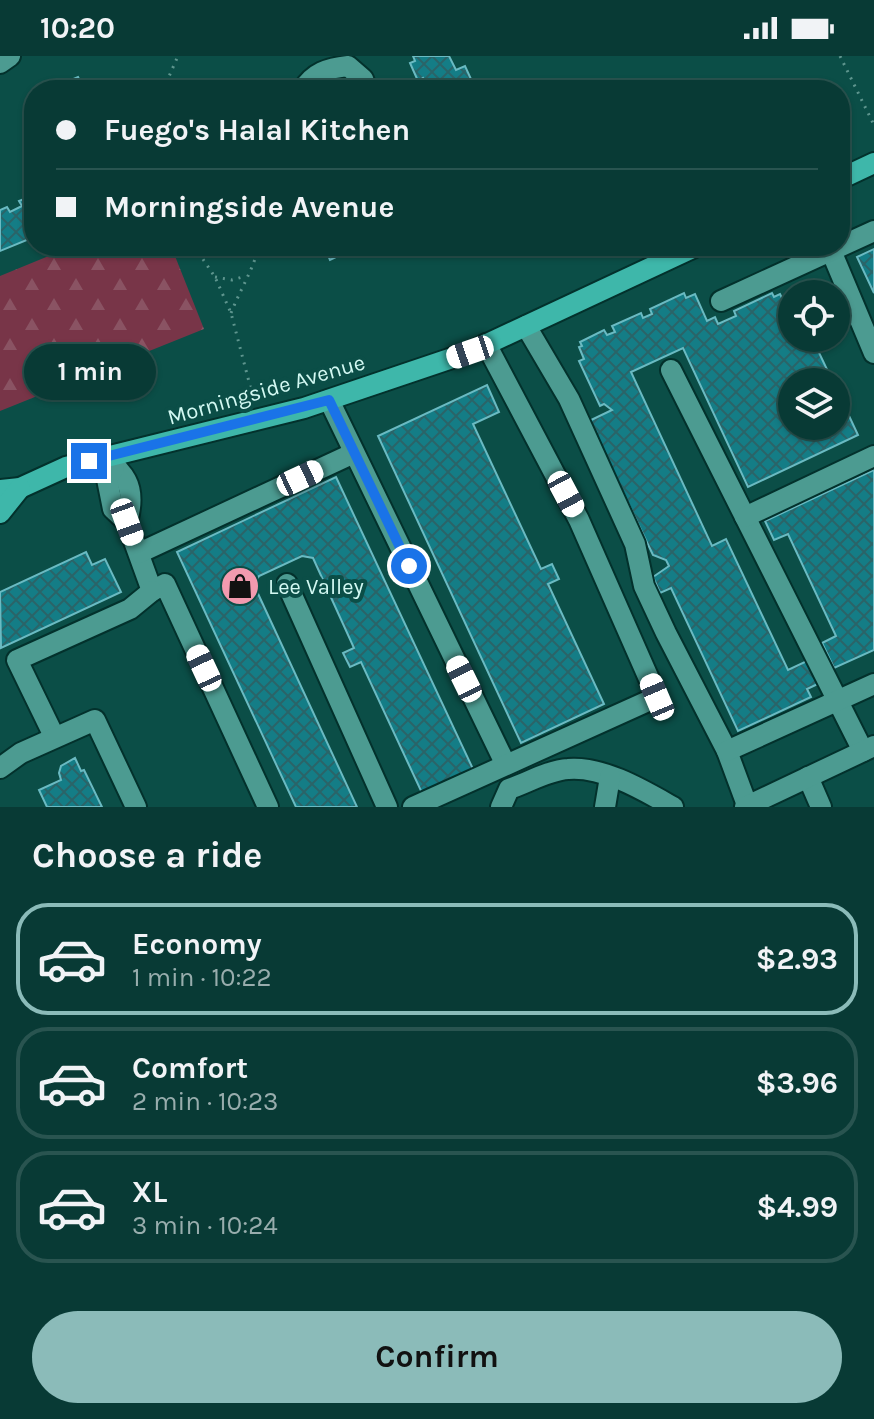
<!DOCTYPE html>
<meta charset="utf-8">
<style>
:root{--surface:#083a35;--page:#11413d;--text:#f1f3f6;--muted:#98adad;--line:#295450;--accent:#8bbbb9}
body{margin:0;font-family:Karla,sans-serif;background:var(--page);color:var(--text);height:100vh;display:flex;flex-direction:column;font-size:30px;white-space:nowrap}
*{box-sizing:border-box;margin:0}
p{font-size:26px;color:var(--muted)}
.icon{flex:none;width:44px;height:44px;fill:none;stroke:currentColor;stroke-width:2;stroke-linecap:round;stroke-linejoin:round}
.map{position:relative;height:751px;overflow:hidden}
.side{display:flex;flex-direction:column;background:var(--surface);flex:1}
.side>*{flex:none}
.banner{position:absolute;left:24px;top:24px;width:826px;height:176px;border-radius:32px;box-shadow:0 2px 6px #0004,0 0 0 2px var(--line);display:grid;align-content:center;height:176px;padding:0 32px;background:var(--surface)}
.controls{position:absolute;left:778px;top:224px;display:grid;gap:16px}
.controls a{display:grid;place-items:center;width:72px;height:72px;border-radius:50%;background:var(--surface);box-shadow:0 2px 6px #0004,0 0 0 2px var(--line);font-size:40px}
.end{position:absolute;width:36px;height:36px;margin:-18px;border:10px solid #1a73e8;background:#fff;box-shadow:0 0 0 4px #fff}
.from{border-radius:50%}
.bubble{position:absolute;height:56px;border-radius:28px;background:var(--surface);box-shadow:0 2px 6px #0004,0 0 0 2px var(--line);font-size:26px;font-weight:700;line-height:56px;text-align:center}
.car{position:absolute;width:24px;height:48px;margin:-24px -12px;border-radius:10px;box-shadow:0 0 6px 2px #0007;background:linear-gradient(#fff 24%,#345 0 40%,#fff 0 76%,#345 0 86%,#fff 0)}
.banner b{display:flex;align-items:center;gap:28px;height:76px;font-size:30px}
.banner b+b{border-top:2px solid var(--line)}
.banner i{width:20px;height:20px;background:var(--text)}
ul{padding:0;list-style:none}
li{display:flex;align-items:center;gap:24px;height:112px;margin:0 16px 12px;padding:0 16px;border:4px solid var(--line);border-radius:32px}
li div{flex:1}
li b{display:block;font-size:30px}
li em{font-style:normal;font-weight:700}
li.active{border-color:var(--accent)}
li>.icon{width:72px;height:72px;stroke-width:1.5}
h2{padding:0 32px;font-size:36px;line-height:96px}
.action{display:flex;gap:16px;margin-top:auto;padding:16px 32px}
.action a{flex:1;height:92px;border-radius:48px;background:var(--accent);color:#111;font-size:32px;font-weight:700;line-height:92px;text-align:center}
.status{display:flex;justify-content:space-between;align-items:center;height:56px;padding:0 40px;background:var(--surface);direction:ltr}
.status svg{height:22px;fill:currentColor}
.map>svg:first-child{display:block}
.forest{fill:url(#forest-firs)}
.building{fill:url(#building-cross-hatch);stroke:#6abac2;stroke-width:2}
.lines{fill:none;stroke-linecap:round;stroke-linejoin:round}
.minor-casing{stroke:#03312c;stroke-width:24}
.major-casing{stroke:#03312c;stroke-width:24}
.path{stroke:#5e958e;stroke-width:3;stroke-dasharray:2 6;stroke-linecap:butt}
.minor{stroke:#4c9b91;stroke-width:20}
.major{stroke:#3eb7aa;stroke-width:20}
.route{stroke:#1a73e8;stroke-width:10}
.labels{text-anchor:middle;stroke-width:8;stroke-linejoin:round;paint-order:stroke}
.street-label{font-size:22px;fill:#d3f9f3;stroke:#0b4e47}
.poi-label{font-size:22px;fill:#d3f9f3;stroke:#0b4e47;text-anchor:start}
</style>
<div class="status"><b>10:20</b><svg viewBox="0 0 49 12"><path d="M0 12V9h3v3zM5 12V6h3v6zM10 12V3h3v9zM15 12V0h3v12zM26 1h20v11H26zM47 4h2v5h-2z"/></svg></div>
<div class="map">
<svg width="874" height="751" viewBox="0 0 874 751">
<defs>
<pattern id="forest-firs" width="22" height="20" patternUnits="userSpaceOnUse" patternTransform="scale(2)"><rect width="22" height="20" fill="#783548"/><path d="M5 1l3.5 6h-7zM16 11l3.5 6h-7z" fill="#8a5363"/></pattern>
<pattern id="building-cross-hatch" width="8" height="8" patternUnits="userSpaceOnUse" patternTransform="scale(2)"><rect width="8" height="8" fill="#147d86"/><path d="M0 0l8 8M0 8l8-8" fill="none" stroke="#2a6468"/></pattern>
</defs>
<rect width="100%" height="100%" fill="#0b4e47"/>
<polygon class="forest" points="73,190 171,190 204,273 0,355 0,220"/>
<g class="building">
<polygon points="413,0 449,0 456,14 465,10 476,34 432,34 438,30 436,25 427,29 423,22 418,25 410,7 415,5"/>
<polygon points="78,21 84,34 47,34"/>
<polygon points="34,139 34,181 0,195 0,154 7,151 10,156 22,150 19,145"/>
<polygon points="324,190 359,190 330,204"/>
<polygon points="874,193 874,237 857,201"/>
<polygon points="684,237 686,242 695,238 707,265 715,261 718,268 736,260 734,255 772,237 774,241 780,238 786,250 792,247 792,282 812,282 833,326 792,326 792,370 836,370 836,332 858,379 748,431 683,292 631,316 712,490 726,483 788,614 809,604 820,627 807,633 811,641 738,675 671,532 660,537 653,521 669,510 666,504 653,499 589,365 612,354 604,348 600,350 579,305 584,303 579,291 582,290 580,286 604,274 607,279 615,276 612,270 641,257 643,262 652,258 650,253"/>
<polygon points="487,329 499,356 473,368 541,513 552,508 559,523 548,528 604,648 521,687 378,380"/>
<polygon points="874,414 874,594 834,612 822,587 836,580 788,478 774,484 765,465"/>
<polygon points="336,421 473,713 422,737 361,606 350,611 343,597 354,592 313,502 302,500 259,520 254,529 357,751 296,751 177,496"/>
<polygon points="86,496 92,509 105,503 121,536 1,592 0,536"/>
<polygon points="75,702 81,715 84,714 102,751 47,751 39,734 61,724 59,717 61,710"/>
</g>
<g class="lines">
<g class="minor-casing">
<g id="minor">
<polyline points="0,7 10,0"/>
<path d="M 303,34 C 313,17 328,12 348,10 L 363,23 L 367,34"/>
<polyline points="829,190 874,297"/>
<polyline points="721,245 874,175"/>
<polyline points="526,270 569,343 635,488 644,530 666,577 727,695 747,749"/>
<polyline points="671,314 863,695"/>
<polyline points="329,344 505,707"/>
<path d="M 112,401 C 115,414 121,414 126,424 C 133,437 131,452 127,466"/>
<polyline points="114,412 107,423 113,453 127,466 152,535 165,528 268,751"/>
<polyline points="745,461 874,400"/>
<polyline points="139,497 354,397"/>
<polyline points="287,528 387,751"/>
<polyline points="54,680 17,604 130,553 152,535"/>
<polyline points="727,695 874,628"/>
<polyline points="0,712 21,697 95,664 136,751"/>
<polyline points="808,721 821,751"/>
<polyline points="413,751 657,641 579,464 486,288"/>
<path d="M 501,751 L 509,733 C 527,727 549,714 568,713 C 603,710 643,734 673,751"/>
<polyline points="605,751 610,721"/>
<polyline points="745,751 874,690"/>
</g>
</g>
<g class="major-casing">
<g id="major">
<polyline points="840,123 874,107"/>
<polyline points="0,434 20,432 66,411 304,352 470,296 697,190"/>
<polyline points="0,457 20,432"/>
</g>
</g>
<g class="path">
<polyline points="840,0 874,69"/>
<polyline points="163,34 178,0"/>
<polyline points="194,190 215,221 231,257 254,345"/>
<polyline points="215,221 232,224 246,220"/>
<path d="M 231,257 C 240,234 253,214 259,190"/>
</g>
<use href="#minor" class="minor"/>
<use href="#major" class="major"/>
</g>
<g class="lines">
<polyline class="route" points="89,405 329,344 409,510"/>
</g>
<defs>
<g id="shop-disc" transform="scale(2)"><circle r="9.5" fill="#f29aaf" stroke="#0b4e47"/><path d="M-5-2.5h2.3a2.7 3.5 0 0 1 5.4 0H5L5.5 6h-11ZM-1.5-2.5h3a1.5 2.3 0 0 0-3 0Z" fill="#111"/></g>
</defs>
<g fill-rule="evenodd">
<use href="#shop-disc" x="240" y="530"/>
</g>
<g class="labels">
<g class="street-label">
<text transform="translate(266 333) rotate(-16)" y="8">Morningside Avenue</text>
</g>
<g class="poi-label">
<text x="268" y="538">Lee Valley</text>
</g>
</g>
</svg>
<div class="controls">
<a><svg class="icon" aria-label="locate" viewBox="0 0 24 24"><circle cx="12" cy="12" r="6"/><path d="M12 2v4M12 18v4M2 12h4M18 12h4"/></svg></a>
<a><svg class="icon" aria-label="layers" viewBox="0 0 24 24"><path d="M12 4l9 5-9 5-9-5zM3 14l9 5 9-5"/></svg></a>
</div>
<i class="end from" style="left:409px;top:510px"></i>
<i class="end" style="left:89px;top:405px"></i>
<div class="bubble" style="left:24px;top:288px;width:132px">1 min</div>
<i class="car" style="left:470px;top:296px;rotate:251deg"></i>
<i class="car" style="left:300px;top:422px;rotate:65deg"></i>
<i class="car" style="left:566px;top:438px;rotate:152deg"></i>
<i class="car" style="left:127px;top:466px;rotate:160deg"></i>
<i class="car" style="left:204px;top:612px;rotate:335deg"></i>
<i class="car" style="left:464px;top:623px;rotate:334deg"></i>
<i class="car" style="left:657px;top:641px;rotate:337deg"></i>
<div class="banner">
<b><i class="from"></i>Fuego's Halal Kitchen</b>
<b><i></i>Morningside Avenue</b>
</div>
</div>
<section class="side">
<h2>Choose a ride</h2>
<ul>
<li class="active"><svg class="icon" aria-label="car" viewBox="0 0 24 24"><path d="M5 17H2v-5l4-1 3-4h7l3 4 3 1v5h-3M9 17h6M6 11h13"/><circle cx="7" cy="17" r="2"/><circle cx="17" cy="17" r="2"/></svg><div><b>Economy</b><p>1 min · 10:22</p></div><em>$2.93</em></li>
<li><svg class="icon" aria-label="car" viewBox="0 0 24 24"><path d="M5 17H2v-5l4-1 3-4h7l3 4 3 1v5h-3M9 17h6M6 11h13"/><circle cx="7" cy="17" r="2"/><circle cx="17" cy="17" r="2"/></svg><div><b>Comfort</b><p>2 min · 10:23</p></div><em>$3.96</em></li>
<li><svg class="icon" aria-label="car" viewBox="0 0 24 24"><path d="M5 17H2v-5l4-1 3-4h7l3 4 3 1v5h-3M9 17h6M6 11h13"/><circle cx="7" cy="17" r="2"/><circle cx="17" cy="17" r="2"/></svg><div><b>XL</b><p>3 min · 10:24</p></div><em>$4.99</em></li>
</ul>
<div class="action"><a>Confirm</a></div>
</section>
